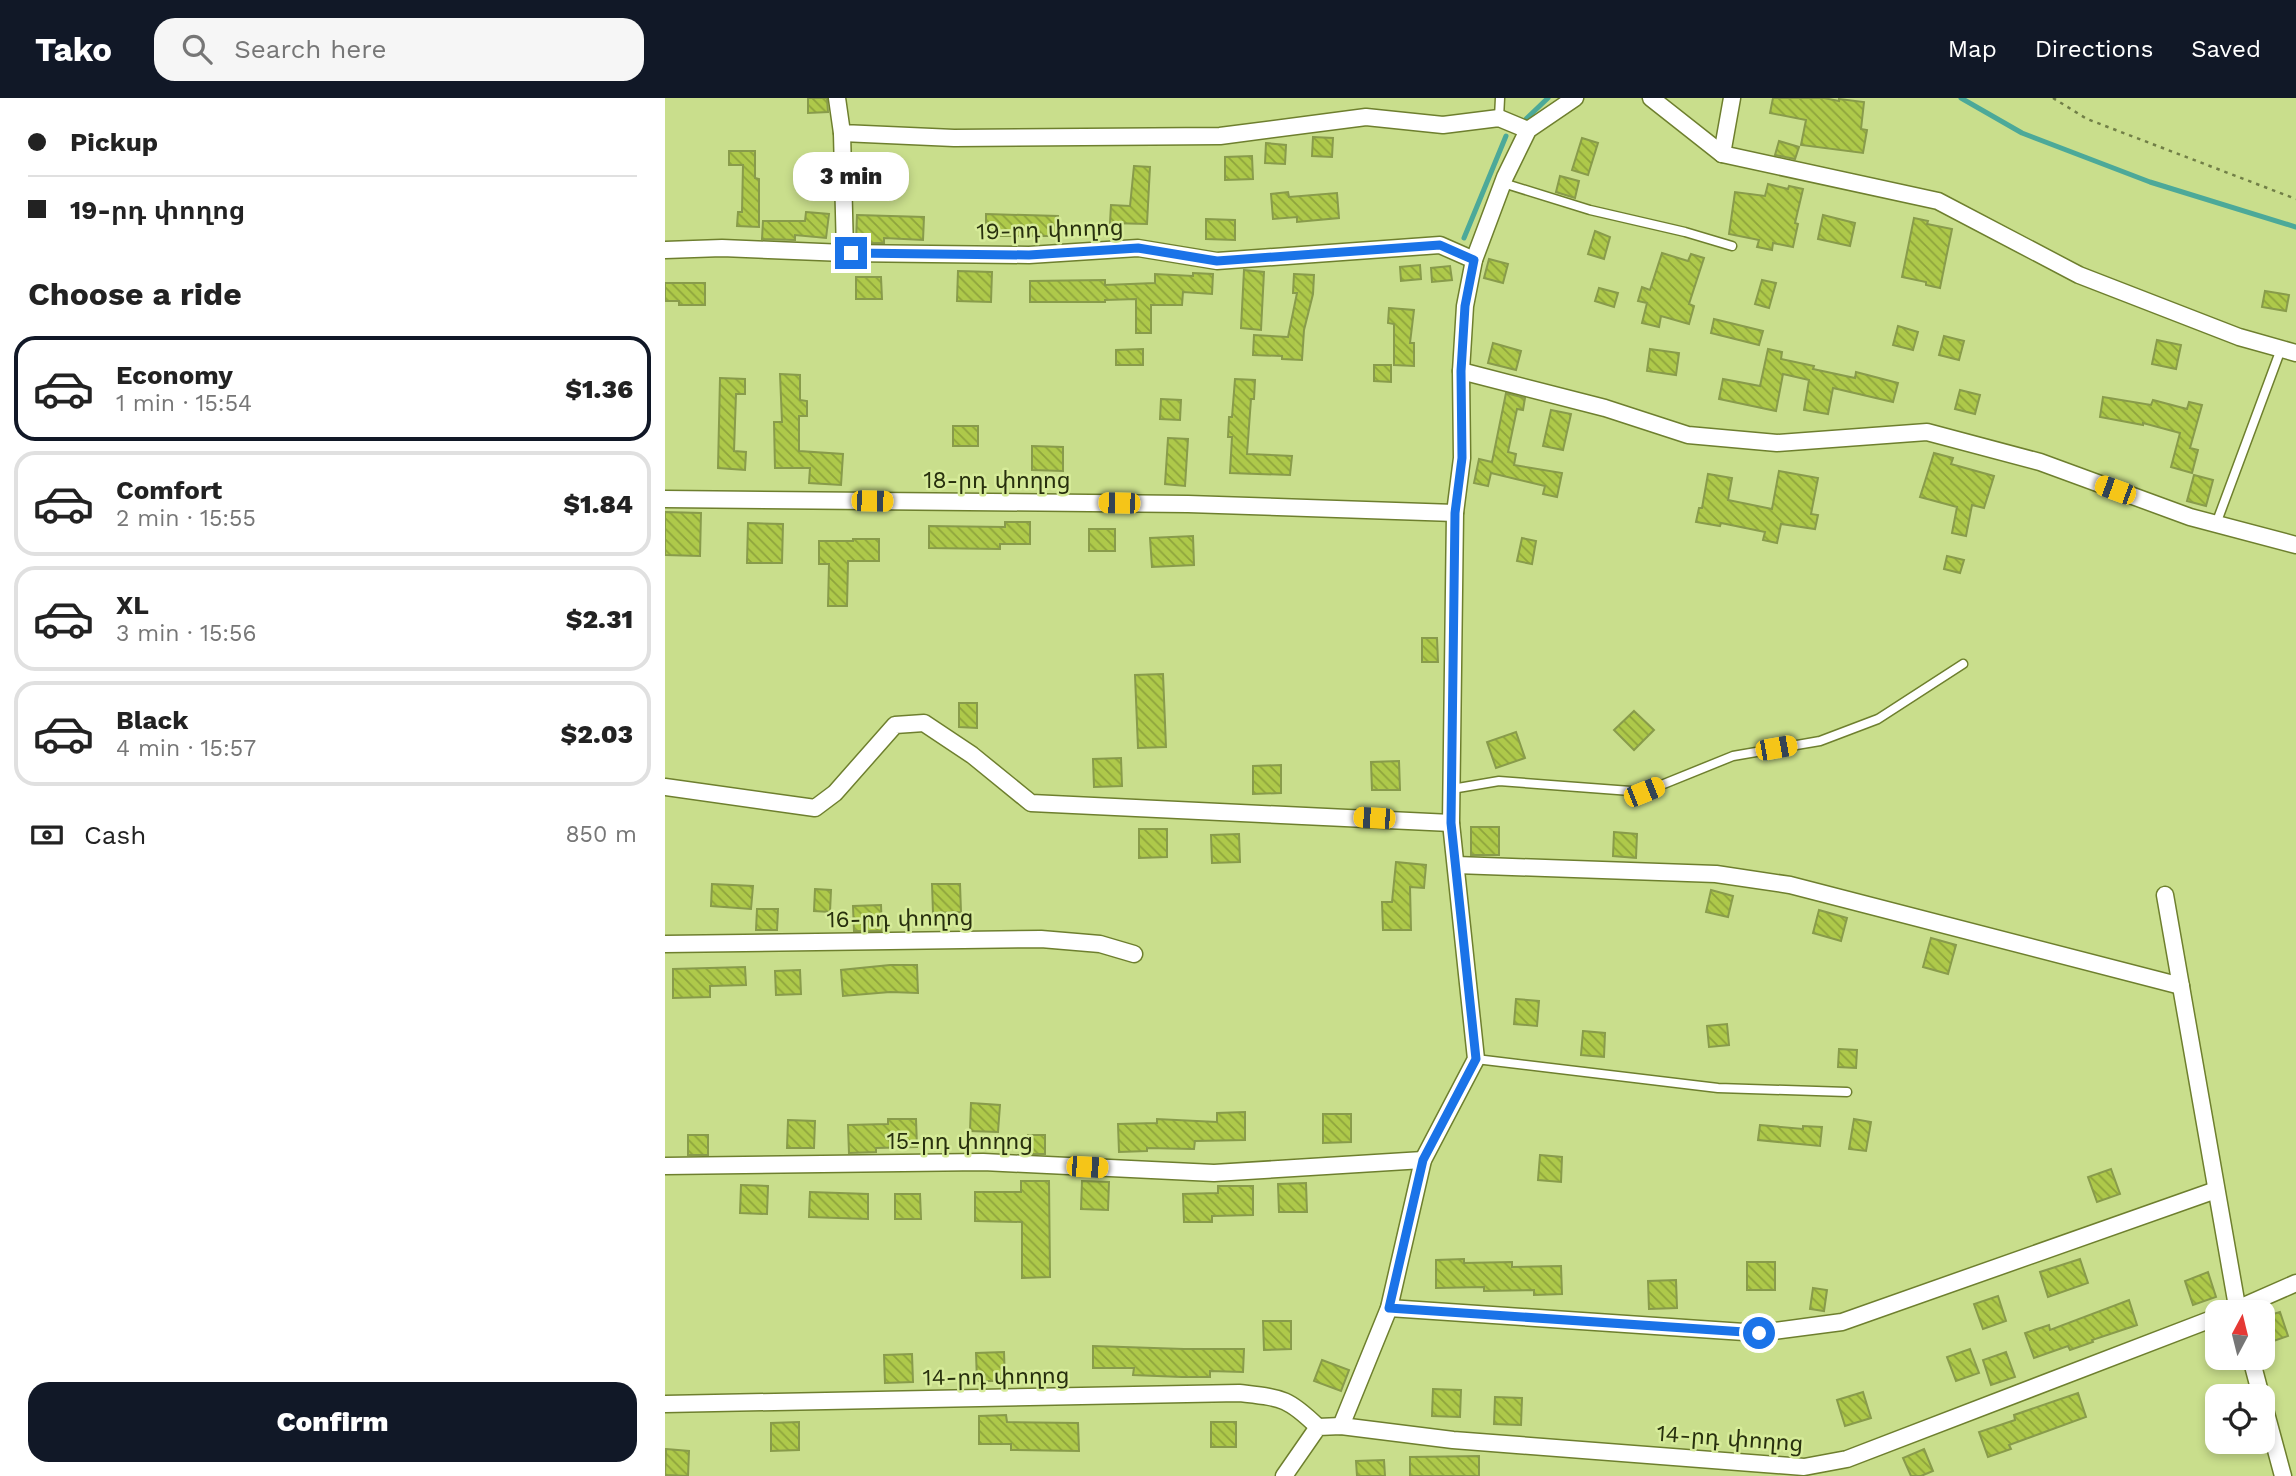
<!DOCTYPE html>
<meta charset="utf-8">
<style>
:root{--surface:#fff;--page:#f6f6f6;--text:#222;--muted:#767676;--line:#e0e0e0;--accent:#111827}
body{margin:0;font-family:"Work Sans","Noto Sans Armenian",sans-serif;background:var(--page);color:var(--text);height:100vh;display:flex;flex-direction:column;font-size:26px;white-space:nowrap}
*{box-sizing:border-box;margin:0}
p{font-size:23px;color:var(--muted)}
.icon{flex:none;width:38px;height:38px;fill:none;stroke:currentColor;stroke-width:2;stroke-linecap:round;stroke-linejoin:round}
.map{position:relative;flex:1;overflow:hidden}
.side{display:flex;flex-direction:column;background:var(--surface);width:665px}
.side>*{flex:none}
.guide{display:grid;align-content:center;height:154px;padding:0 28px;background:var(--surface)}
.needle{width:46px;rotate:7deg}
.tools{position:absolute;left:1540px;top:1202px;display:grid;gap:14px}
.tools a{display:grid;place-items:center;width:70px;height:70px;border-radius:14px;background:var(--surface);box-shadow:0 4px 10px #0003;font-size:35px}
.end{position:absolute;width:32px;height:32px;margin:-16px;border:9px solid #1a73e8;background:#fff;box-shadow:0 0 0 4px #fff}
.from{border-radius:50%}
.bubble{position:absolute;height:49px;border-radius:21px;background:var(--surface);box-shadow:0 4px 10px #0003;font-size:23px;font-weight:800;line-height:49px;text-align:center}
.car{position:absolute;width:21px;height:42px;margin:-21px -10px;border-radius:9px;box-shadow:0 0 5px 2px #0007;background:linear-gradient(#f5c518 24%,#345 0 40%,#f5c518 0 76%,#345 0 86%,#f5c518 0)}
.guide b{display:flex;align-items:center;gap:24px;height:66px;font-size:26px}
.guide b+b{border-top:2px solid var(--line)}
.guide i{width:18px;height:18px;background:var(--text)}
ul{padding:0;list-style:none}
li{display:flex;align-items:center;gap:21px;height:105px;margin:0 14px 10px;padding:0 14px;border:4px solid var(--line);border-radius:21px}
li div{flex:1}
li b{display:block;font-size:26px}
li em{font-style:normal;font-weight:800}
li.selected{border-color:var(--accent)}
li>.icon{width:63px;height:63px;stroke-width:1.5}
h2{padding:0 28px;font-size:32px;line-height:84px}
.pay{display:flex;align-items:center;gap:18px;height:77px;padding:0 28px;font-size:26px}
.pay p{margin-inline-start:auto}
.button{display:flex;gap:14px;margin-top:auto;padding:14px 28px}
.button a{flex:1;height:80px;border-radius:21px;background:var(--accent);color:#fff;font-size:28px;font-weight:800;line-height:80px;text-align:center}
header{display:flex;align-items:center;gap:42px;box-sizing:border-box;height:98px;padding:0 35px;background:var(--accent);color:#fff}
header strong{font-size:33px}
nav{display:flex;gap:38px;margin-inline-start:auto;font-size:24px}
.search{width:490px;height:63px;background:var(--page);display:flex;align-items:center;gap:18px;box-sizing:border-box;padding:0 24px;border-radius:21px;color:var(--muted);font-size:26px}
main{display:flex;flex:1;min-height:0}
.map>svg:first-child{display:block}
.lines{fill:none;stroke-linecap:round;stroke-linejoin:round}
.stream{stroke:#4ca999;stroke-width:5}
.building{fill:url(#building-back-hatch);stroke:#889b4b;stroke-width:2}
.service-casing{stroke:#6e7f2e;stroke-width:11}
.minor-casing{stroke:#6e7f2e;stroke-width:19}
.path{stroke:#717f47;stroke-width:2.5;stroke-dasharray:3.5 5;stroke-linecap:butt}
.service{stroke:#fff;stroke-width:8}
.minor{stroke:#fff;stroke-width:16}
.route{stroke:#1a73e8;stroke-width:9}
.labels{text-anchor:middle;stroke-width:5;stroke-linejoin:round;paint-order:stroke}
.street-label{font-size:23px;fill:#28300e;stroke:#d6eb99}
</style>
<header>
<strong>Tako</strong>
<div class="search"><svg class="icon" aria-label="search" viewBox="0 0 24 24"><circle cx="10" cy="10" r="6"/><path d="M15 15l6 6"/></svg>Search here</div>
<nav><a>Map</a><a>Directions</a><a>Saved</a></nav>
</header>
<main>
<section class="side">
<div class="guide">
<b><i class="from"></i>Pickup</b>
<b><i></i>19-րդ փողոց</b>
</div>
<h2>Choose a ride</h2>
<ul>
<li class="selected"><svg class="icon" aria-label="car" viewBox="0 0 24 24"><path d="M5 17H2v-5l4-1 3-4h7l3 4 3 1v5h-3M9 17h6M6 11h13"/><circle cx="7" cy="17" r="2"/><circle cx="17" cy="17" r="2"/></svg><div><b>Economy</b><p>1 min · 15:54</p></div><em>$1.36</em></li>
<li><svg class="icon" aria-label="car" viewBox="0 0 24 24"><path d="M5 17H2v-5l4-1 3-4h7l3 4 3 1v5h-3M9 17h6M6 11h13"/><circle cx="7" cy="17" r="2"/><circle cx="17" cy="17" r="2"/></svg><div><b>Comfort</b><p>2 min · 15:55</p></div><em>$1.84</em></li>
<li><svg class="icon" aria-label="car" viewBox="0 0 24 24"><path d="M5 17H2v-5l4-1 3-4h7l3 4 3 1v5h-3M9 17h6M6 11h13"/><circle cx="7" cy="17" r="2"/><circle cx="17" cy="17" r="2"/></svg><div><b>XL</b><p>3 min · 15:56</p></div><em>$2.31</em></li>
<li><svg class="icon" aria-label="car" viewBox="0 0 24 24"><path d="M5 17H2v-5l4-1 3-4h7l3 4 3 1v5h-3M9 17h6M6 11h13"/><circle cx="7" cy="17" r="2"/><circle cx="17" cy="17" r="2"/></svg><div><b>Black</b><p>4 min · 15:57</p></div><em>$2.03</em></li>
</ul>
<div class="pay"><svg class="icon" aria-label="cash" viewBox="0 0 24 24"><path d="M3 7h18v10H3z"/><circle cx="12" cy="12" r="2"/></svg>Cash<p>850 m</p></div>
<div class="button"><a>Confirm</a></div>
</section>
<div class="map">
<svg width="1631" height="1378" viewBox="0 0 1631 1378">
<defs>
<pattern id="building-back-hatch" width="6" height="6" patternUnits="userSpaceOnUse" patternTransform="scale(1.75)"><rect width="6" height="6" fill="#aec94a"/><path d="M-1 5l2 2M0 0l6 6M5-1l2 2" fill="none" stroke="#8ea43c"/></pattern>
</defs>
<rect width="100%" height="100%" fill="#c9de8c"/>
<g class="lines">
<g class="stream">
<polyline points="1296,0 1357,35 1485,84 1631,129"/>
<polyline points="861,21 883,0"/>
<polyline points="799,140 841,38"/>
</g>
</g>
<g class="building">
<polygon points="143,0 162,0 163,14 143,15"/>
<polygon points="1108,0 1159,0 1174,3 1174,1 1199,4 1196,31 1202,32 1198,55 1136,47 1141,22 1105,15"/>
<polygon points="648,39 668,40 667,59 647,58"/>
<polygon points="917,40 933,45 923,77 907,72"/>
<polygon points="1114,43 1134,49 1130,61 1110,57"/>
<polygon points="601,45 621,47 620,66 600,65"/>
<polygon points="64,53 90,53 90,80 94,81 94,129 72,128 73,114 77,114 78,67 64,67"/>
<polygon points="587,58 588,81 560,82 560,59"/>
<polygon points="469,68 485,69 482,126 445,125 446,107 465,108"/>
<polygon points="895,78 914,83 910,100 891,94"/>
<polygon points="1103,86 1123,91 1124,88 1138,91 1130,125 1133,126 1128,149 1108,145 1107,152 1092,149 1094,142 1064,136 1070,94 1100,98"/>
<polygon points="623,94 624,99 672,95 674,120 632,124 632,119 608,121 606,96"/>
<polygon points="141,114 164,116 161,140 130,137 130,142 97,141 98,123 140,123"/>
<polygon points="321,116 393,118 393,138 321,138"/>
<polygon points="192,117 259,119 258,142 219,140 219,145 191,145"/>
<polygon points="1158,117 1190,125 1185,148 1153,141"/>
<polygon points="1249,120 1263,123 1262,126 1287,131 1275,190 1261,187 1261,184 1237,179"/>
<polygon points="541,121 570,122 570,142 541,141"/>
<polygon points="930,133 945,139 939,161 923,156"/>
<polygon points="997,155 1023,163 1026,156 1039,160 1024,206 1029,208 1024,226 996,218 994,229 977,225 982,205 973,203 977,189 985,192"/>
<polygon points="824,161 843,166 838,185 819,180"/>
<polygon points="755,167 756,181 736,183 735,169"/>
<polygon points="785,168 787,182 767,184 766,170"/>
<polygon points="579,172 599,174 596,232 576,230"/>
<polygon points="293,173 327,174 326,204 292,203"/>
<polygon points="528,175 548,176 547,196 518,194 517,207 486,207 486,235 471,235 471,201 440,202 440,204 365,204 365,183 440,182 440,187 490,185 490,176 528,178"/>
<polygon points="629,176 649,177 648,196 639,232 637,262 617,261 617,258 588,257 589,237 623,239 632,195 628,195"/>
<polygon points="191,179 216,179 217,201 191,201"/>
<polygon points="1097,182 1111,185 1104,210 1090,206"/>
<polygon points="0,185 40,185 40,207 14,207 14,203 0,203"/>
<polygon points="934,190 953,195 949,209 930,203"/>
<polygon points="1600,193 1624,197 1621,213 1597,209"/>
<polygon points="724,210 749,212 745,245 749,245 749,268 729,267 729,226 723,225"/>
<polygon points="1049,221 1098,233 1094,247 1046,235"/>
<polygon points="1233,228 1253,234 1248,252 1228,247"/>
<polygon points="1279,238 1299,243 1294,262 1274,257"/>
<polygon points="1492,242 1516,247 1511,271 1487,266"/>
<polygon points="828,245 856,253 851,272 823,265"/>
<polygon points="478,251 478,267 451,267 451,252"/>
<polygon points="985,251 1014,255 1011,277 982,273"/>
<polygon points="1103,251 1117,254 1116,261 1149,268 1148,271 1190,280 1191,274 1233,285 1228,304 1168,290 1163,316 1139,312 1144,282 1118,276 1111,313 1054,301 1058,281 1095,288"/>
<polygon points="709,267 726,267 726,284 709,283"/>
<polygon points="115,276 135,277 135,302 142,303 142,318 134,318 134,353 178,356 176,387 144,385 145,370 110,370 109,324 117,324"/>
<polygon points="55,280 80,281 80,296 71,296 69,353 81,354 80,372 53,370"/>
<polygon points="570,281 590,282 589,301 586,301 582,356 627,358 625,377 565,375 567,339 563,339 564,319 567,319"/>
<polygon points="1295,292 1315,297 1310,316 1290,311"/>
<polygon points="841,295 860,300 858,312 852,311 843,354 851,356 849,367 897,375 892,399 878,396 880,388 826,375 823,388 809,385 814,361 827,364"/>
<polygon points="1438,299 1486,307 1488,302 1522,311 1524,304 1537,307 1525,350 1533,352 1527,375 1506,369 1515,335 1478,325 1478,327 1435,319"/>
<polygon points="496,301 516,302 515,322 495,321"/>
<polygon points="886,312 906,316 898,352 878,348"/>
<rect x="288" y="328" width="25" height="20"/>
<polygon points="503,340 523,341 520,388 500,386"/>
<polygon points="367,348 398,349 398,373 367,372"/>
<polygon points="1269,355 1288,360 1286,366 1329,378 1319,410 1307,407 1301,438 1287,435 1292,409 1255,399"/>
<polygon points="1114,373 1153,380 1146,416 1153,417 1150,431 1116,426 1112,445 1098,442 1100,434 1056,425 1055,428 1031,424 1034,410 1037,410 1043,376 1067,380 1063,402 1107,411"/>
<polygon points="1529,377 1548,382 1541,408 1522,403"/>
<polygon points="0,414 36,415 35,458 0,457"/>
<polygon points="340,424 365,424 365,446 335,446 335,451 264,450 264,428 340,429"/>
<polygon points="83,425 118,426 117,465 82,465"/>
<rect x="424" y="431" width="26" height="22"/>
<polygon points="528,438 529,467 487,469 485,440"/>
<polygon points="857,440 871,443 867,466 852,463"/>
<polygon points="188,441 214,441 214,463 183,463 182,508 163,508 164,466 154,466 154,443 188,443"/>
<polygon points="1282,458 1299,462 1295,475 1279,471"/>
<polygon points="757,540 772,540 773,564 757,564"/>
<polygon points="498,576 501,649 473,650 470,577"/>
<polygon points="294,605 312,605 312,630 294,629"/>
<polygon points="969,613 989,632 969,652 949,632"/>
<polygon points="851,634 860,660 831,670 822,644"/>
<polygon points="456,660 457,688 429,689 428,661"/>
<polygon points="734,663 735,692 707,692 706,664"/>
<polygon points="616,667 616,695 588,696 588,668"/>
<rect x="806" y="729" width="28" height="28"/>
<polygon points="474,731 502,731 502,759 474,760"/>
<polygon points="949,734 972,736 971,760 948,758"/>
<polygon points="574,736 575,764 547,765 546,737"/>
<polygon points="731,764 761,767 759,790 745,789 746,832 718,832 717,804 727,804"/>
<polygon points="47,786 88,788 86,811 46,808"/>
<polygon points="267,786 295,786 296,814 268,815"/>
<polygon points="150,791 166,792 165,814 149,813"/>
<polygon points="1046,792 1068,798 1063,819 1041,814"/>
<polygon points="216,807 217,833 189,833 188,808"/>
<polygon points="92,811 113,811 112,832 91,832"/>
<polygon points="1154,812 1182,820 1176,843 1148,835"/>
<polygon points="1266,840 1291,847 1283,876 1258,869"/>
<polygon points="225,867 252,867 253,895 225,894 178,898 176,872"/>
<polygon points="80,869 81,887 45,888 45,899 8,900 8,871"/>
<polygon points="135,872 136,896 111,897 110,873"/>
<polygon points="851,901 874,903 872,928 849,926"/>
<polygon points="1062,926 1064,947 1044,949 1042,928"/>
<polygon points="918,933 940,935 939,959 916,957"/>
<polygon points="1174,951 1192,952 1191,970 1173,969"/>
<polygon points="306,1005 335,1007 333,1034 305,1033"/>
<polygon points="580,1014 580,1042 530,1043 529,1051 482,1050 482,1053 454,1054 453,1026 492,1025 492,1021 552,1024 552,1015"/>
<polygon points="658,1016 686,1016 686,1044 658,1045"/>
<polygon points="223,1021 251,1021 252,1049 211,1050 211,1054 184,1055 183,1027 223,1026"/>
<polygon points="1189,1021 1206,1024 1201,1053 1184,1051"/>
<polygon points="123,1022 150,1023 149,1050 122,1050"/>
<polygon points="1095,1027 1138,1031 1138,1028 1157,1029 1155,1048 1093,1042"/>
<rect x="23" y="1037" width="20" height="20"/>
<rect x="363" y="1037" width="17" height="19"/>
<polygon points="875,1057 897,1059 896,1084 873,1082"/>
<polygon points="1446,1071 1455,1096 1432,1104 1423,1079"/>
<polygon points="356,1083 384,1083 385,1179 357,1180 357,1124 310,1123 310,1094 356,1094"/>
<polygon points="417,1083 444,1084 443,1112 416,1111"/>
<polygon points="641,1085 642,1114 614,1114 613,1086"/>
<polygon points="76,1087 103,1088 102,1116 75,1115"/>
<polygon points="553,1088 588,1088 588,1117 547,1118 547,1124 519,1124 518,1096 553,1095"/>
<polygon points="145,1094 203,1096 203,1121 144,1119"/>
<polygon points="230,1096 255,1096 256,1121 230,1121"/>
<polygon points="799,1161 799,1165 847,1164 847,1169 896,1168 897,1196 869,1197 869,1192 819,1193 819,1189 771,1190 771,1162"/>
<polygon points="1415,1161 1423,1185 1383,1199 1375,1174"/>
<rect x="1082" y="1164" width="28" height="28"/>
<polygon points="1543,1174 1551,1199 1528,1207 1520,1183"/>
<polygon points="1011,1182 1012,1210 984,1211 983,1183"/>
<polygon points="1148,1190 1162,1192 1159,1213 1145,1211"/>
<polygon points="1333,1198 1341,1223 1318,1231 1309,1206"/>
<polygon points="1464,1202 1472,1227 1427,1242 1428,1244 1405,1252 1403,1248 1369,1260 1360,1235 1384,1227 1385,1232"/>
<polygon points="1615,1214 1623,1238 1600,1246 1598,1239 1598,1219"/>
<polygon points="598,1223 626,1223 626,1251 599,1252"/>
<polygon points="428,1248 519,1251 579,1251 578,1274 545,1273 545,1279 517,1279 468,1277 469,1270 428,1270"/>
<polygon points="1305,1251 1314,1275 1291,1283 1282,1259"/>
<polygon points="339,1254 340,1283 312,1283 311,1255"/>
<polygon points="1341,1254 1350,1279 1326,1287 1318,1262"/>
<polygon points="247,1256 248,1284 220,1285 219,1257"/>
<polygon points="657,1262 684,1272 676,1293 649,1283"/>
<polygon points="768,1291 796,1292 795,1319 767,1318"/>
<polygon points="1198,1294 1206,1320 1180,1328 1172,1302"/>
<polygon points="1413,1295 1421,1319 1344,1347 1346,1351 1323,1359 1314,1334 1350,1322 1349,1317"/>
<polygon points="830,1299 857,1300 856,1327 829,1326"/>
<polygon points="341,1317 342,1324 413,1325 414,1353 346,1352 346,1346 314,1346 314,1318"/>
<polygon points="134,1324 134,1352 106,1353 106,1325"/>
<rect x="546" y="1324" width="25" height="25"/>
<polygon points="1,1351 24,1353 23,1378 0,1377"/>
<polygon points="1259,1351 1268,1373 1256,1378 1246,1378 1238,1360"/>
<polygon points="814,1358 814,1378 745,1378 745,1359"/>
<polygon points="719,1362 720,1378 692,1378 691,1363"/>
</g>
<g class="lines">
<g class="service-casing">
<g id="service">
<polyline points="834,20 835,0"/>
<polyline points="838,85 925,112 1020,134 1067,148"/>
<polyline points="1551,426 1616,251"/>
<polyline points="787,691 834,683 979,694 1068,658 1155,643 1213,621 1298,566"/>
<polyline points="811,961 1053,990 1182,994"/>
</g>
</g>
<g class="minor-casing">
<g id="minor">
<polyline points="172,0 177,35 289,40 555,38 701,19 778,27 834,20 863,32"/>
<polyline points="986,0 1057,56 1273,103 1414,177 1574,239 1631,255"/>
<polyline points="177,35 180,155"/>
<polyline points="1057,56 1067,0"/>
<polyline points="0,152 57,150 180,155 364,157 473,150 552,163 775,147 809,162"/>
<polyline points="796,273 940,310 1023,337 1112,345 1262,334 1375,364 1525,419 1631,447"/>
<polyline points="0,401 523,406 790,415"/>
<polyline points="0,689 150,710 170,695 230,627 259,625 307,657 366,705 786,725"/>
<polyline points="791,767 1051,776 1125,787 1516,888"/>
<polyline points="1500,797 1573,1214"/>
<polyline points="0,846 376,841 435,846 469,856"/>
<polyline points="0,1068 318,1064 549,1075 758,1062"/>
<polyline points="724,1210 1094,1235 1177,1224 1551,1092"/>
<polyline points="1565,1214 1631,1185"/>
<polyline points="1586,1260 1596,1298"/>
<polyline points="1598,1304 1618,1378"/>
<path d="M 0,1306 L 574,1295 C 617,1300 622,1299 653,1329"/>
<polyline points="676,1328 724,1210 758,1062 811,961 786,725 790,415 797,360 796,273 800,208 809,162 840,79 863,32 910,0"/>
<polyline points="619,1378 653,1329 676,1328 788,1342 1139,1369 1182,1361 1552,1219"/>
</g>
</g>
<polyline class="path" points="1388,0 1422,21 1631,101"/>
<use href="#service" class="service"/>
<use href="#minor" class="minor"/>
</g>
<g class="lines">
<polyline class="route" points="186,155 364,157 473,150 552,163 775,147 809,162 800,208 796,273 797,360 790,415 786,725 811,961 758,1062 724,1210 1094,1235"/>
</g>
<g class="labels">
<g class="street-label">
<text transform="translate(385 131) rotate(-2)" y="8">19-րդ փողոց</text>
<text x="332" y="390">18-րդ փողոց</text>
<text transform="translate(235 820) rotate(-1)" y="8">16-րդ փողոց</text>
<text x="295" y="1051">15-րդ փողոց</text>
<text transform="translate(331 1278) rotate(-1)" y="8">14-րդ փողոց</text>
<text transform="translate(1065 1340) rotate(4)" y="8">14-րդ փողոց</text>
</g>
</g>
</svg>
<div class="tools">
<a><svg class="needle" viewBox="-14 -14 28 28"><path d="M0-13l5 13h-10z" fill="#e53935"/><path d="M0 13l5-13h-10z" fill="#767676"/></svg></a>
<a><svg class="icon" aria-label="locate" viewBox="0 0 24 24"><circle cx="12" cy="12" r="6"/><path d="M12 2v4M12 18v4M2 12h4M18 12h4"/></svg></a>
</div>
<i class="end from" style="left:1094px;top:1235px"></i>
<i class="end" style="left:186px;top:155px"></i>
<div class="bubble" style="left:128px;top:54px;width:116px">3 min</div>
<i class="car" style="left:1450px;top:392px;rotate:290deg"></i>
<i class="car" style="left:207px;top:403px;rotate:91deg"></i>
<i class="car" style="left:454px;top:405px;rotate:271deg"></i>
<i class="car" style="left:1111px;top:650px;rotate:80deg"></i>
<i class="car" style="left:979px;top:694px;rotate:68deg"></i>
<i class="car" style="left:709px;top:720px;rotate:273deg"></i>
<i class="car" style="left:422px;top:1069px;rotate:93deg"></i>
</div>
</main>
